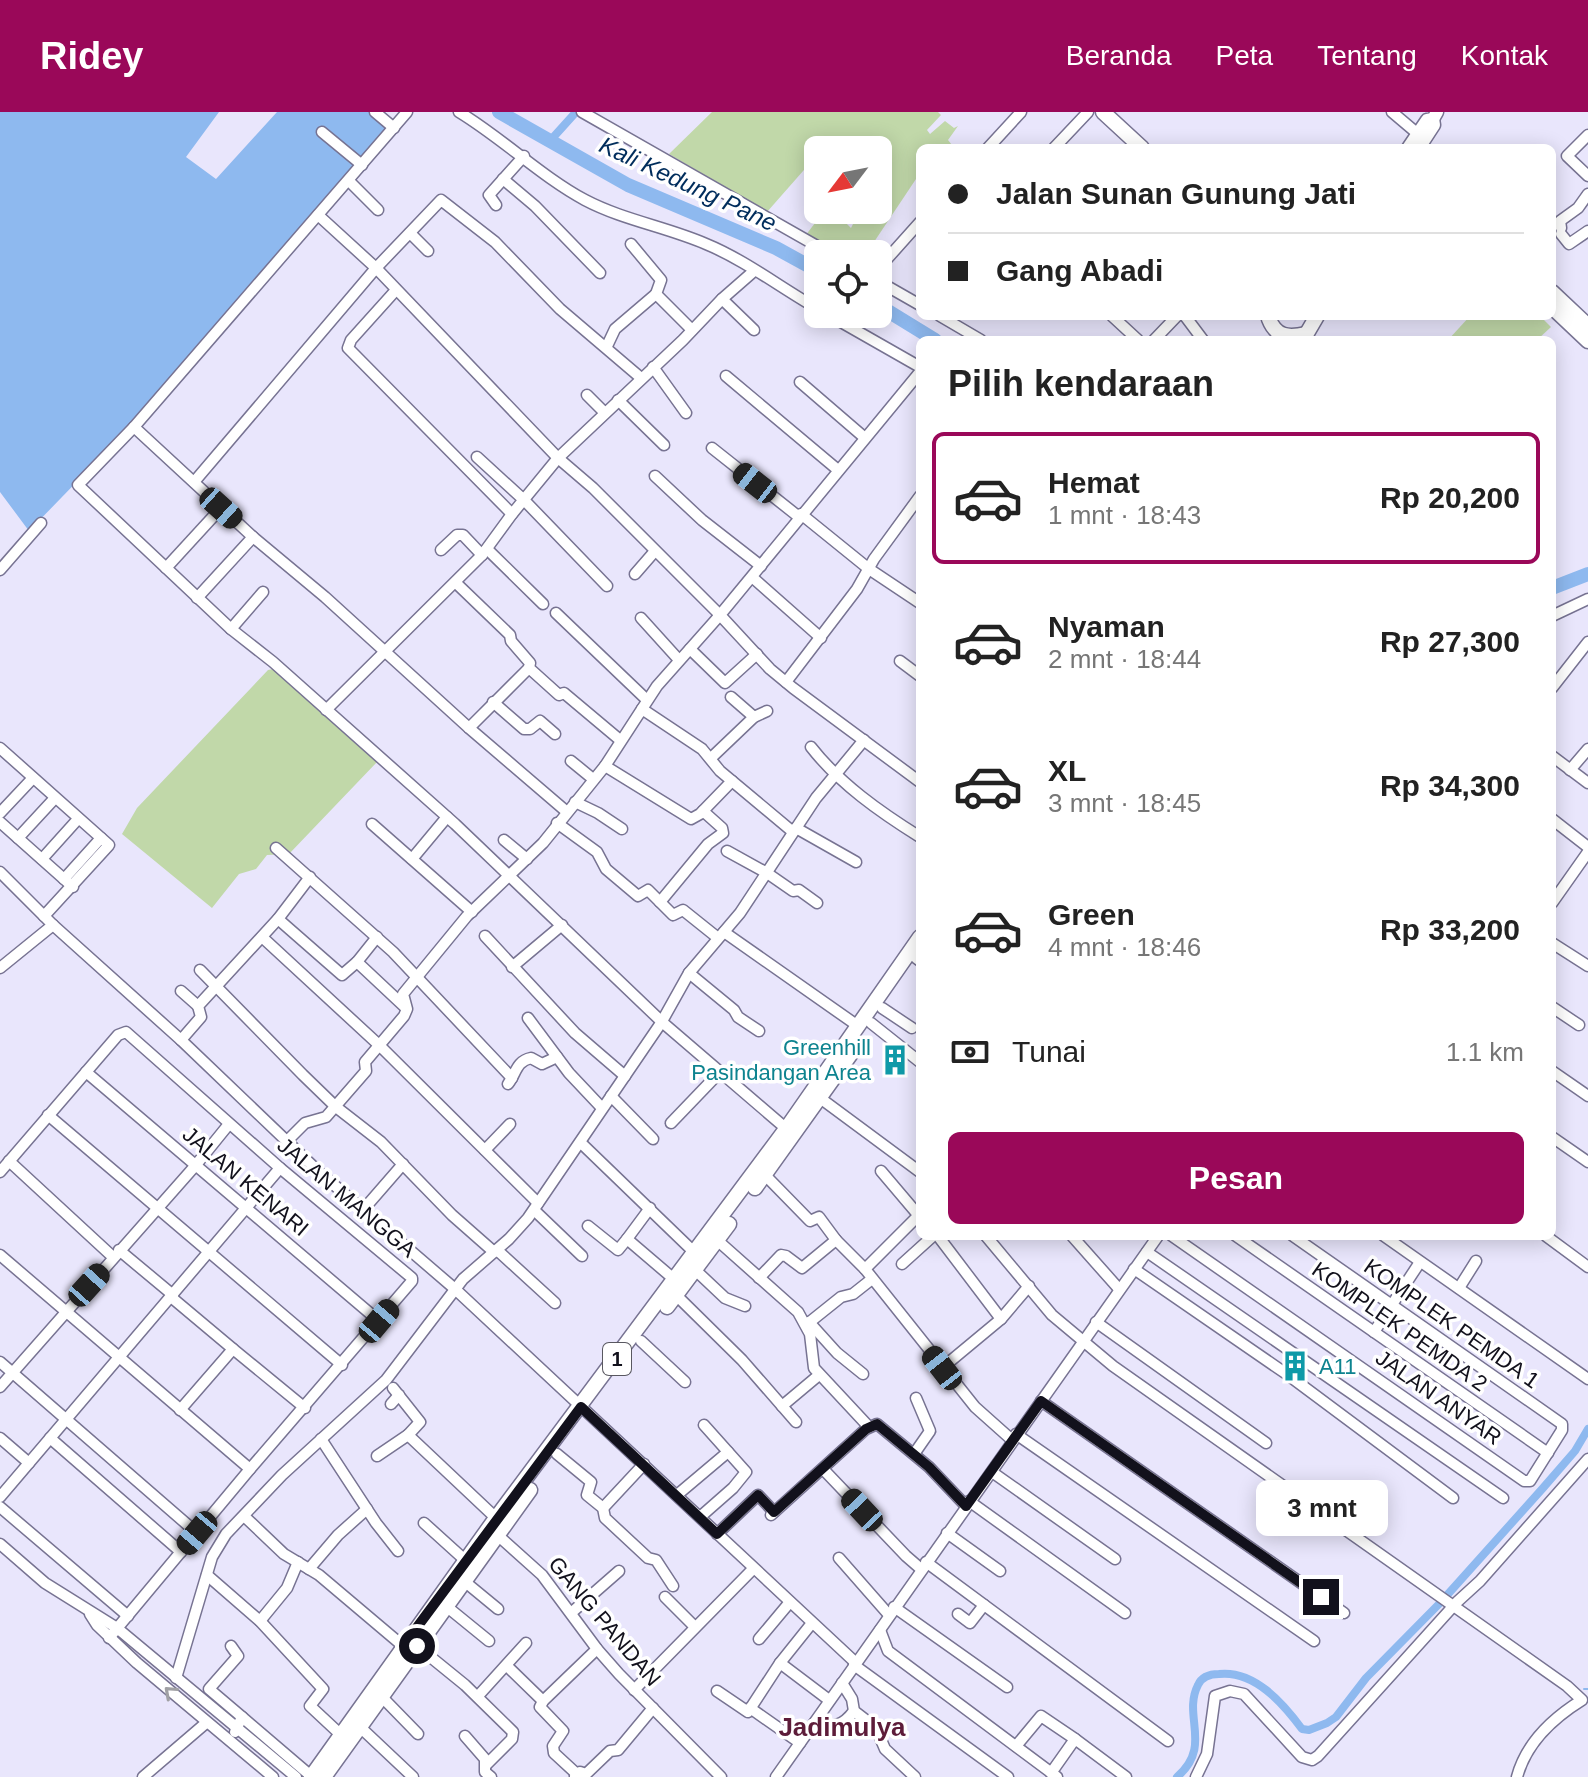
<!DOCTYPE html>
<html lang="id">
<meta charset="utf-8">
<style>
:root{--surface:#fff;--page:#f6f6f6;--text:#222;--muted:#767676;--line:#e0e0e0;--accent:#9a0859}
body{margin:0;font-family:Arial,sans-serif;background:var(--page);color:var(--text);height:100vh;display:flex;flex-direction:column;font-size:30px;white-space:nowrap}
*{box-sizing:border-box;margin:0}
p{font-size:26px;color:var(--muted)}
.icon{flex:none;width:44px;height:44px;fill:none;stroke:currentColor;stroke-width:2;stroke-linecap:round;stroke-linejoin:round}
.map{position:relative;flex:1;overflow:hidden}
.panel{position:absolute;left:916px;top:224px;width:640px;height:904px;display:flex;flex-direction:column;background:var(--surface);border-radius:12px;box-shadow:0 4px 20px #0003}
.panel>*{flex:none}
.hud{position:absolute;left:916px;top:32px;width:640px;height:176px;border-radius:12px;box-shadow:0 4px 20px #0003;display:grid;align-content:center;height:176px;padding:0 32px;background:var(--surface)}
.needle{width:52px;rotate:238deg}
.controls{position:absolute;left:804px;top:24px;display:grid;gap:16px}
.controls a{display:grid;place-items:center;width:88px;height:88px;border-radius:12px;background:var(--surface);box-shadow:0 4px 20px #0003;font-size:40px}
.end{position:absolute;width:36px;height:36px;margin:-18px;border:10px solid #12111c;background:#fff;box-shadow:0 0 0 4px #fff}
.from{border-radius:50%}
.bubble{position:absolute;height:56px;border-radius:12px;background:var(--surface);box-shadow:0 4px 20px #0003;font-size:26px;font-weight:700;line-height:56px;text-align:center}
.car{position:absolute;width:24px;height:48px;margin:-24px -12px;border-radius:10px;box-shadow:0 0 6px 2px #0007;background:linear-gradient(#222 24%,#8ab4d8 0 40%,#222 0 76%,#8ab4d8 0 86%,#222 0)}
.hud b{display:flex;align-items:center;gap:28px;height:76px;font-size:30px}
.hud b+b{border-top:2px solid var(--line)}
.hud i{width:20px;height:20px;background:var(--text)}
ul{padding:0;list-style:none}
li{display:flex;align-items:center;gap:24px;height:132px;margin:0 16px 12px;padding:0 16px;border:4px solid transparent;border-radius:12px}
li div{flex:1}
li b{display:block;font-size:30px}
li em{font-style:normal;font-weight:700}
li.active{border-color:var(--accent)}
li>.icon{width:72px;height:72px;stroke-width:1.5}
h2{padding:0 32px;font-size:36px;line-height:96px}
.pay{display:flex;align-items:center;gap:20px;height:88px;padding:0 32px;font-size:30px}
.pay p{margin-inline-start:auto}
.action{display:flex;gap:16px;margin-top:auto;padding:16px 32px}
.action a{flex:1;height:92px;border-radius:12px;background:var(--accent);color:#fff;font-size:32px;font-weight:700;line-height:92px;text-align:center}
header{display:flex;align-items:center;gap:48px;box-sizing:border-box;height:112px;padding:0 40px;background:var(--accent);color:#fff}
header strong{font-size:38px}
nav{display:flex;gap:44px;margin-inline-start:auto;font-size:28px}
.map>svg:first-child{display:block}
.green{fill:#c1d8a9}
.water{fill:#8eb9ef}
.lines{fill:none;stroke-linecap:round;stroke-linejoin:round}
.stream{stroke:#8eb9ef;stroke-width:2}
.canal{stroke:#8eb9ef;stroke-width:8}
.river{stroke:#8eb9ef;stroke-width:14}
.minor-casing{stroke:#777392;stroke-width:13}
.major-casing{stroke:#777392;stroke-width:15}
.highway-casing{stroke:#777392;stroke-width:17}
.minor{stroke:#fff;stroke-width:10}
.major{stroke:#fff;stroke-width:12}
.highway{stroke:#fff;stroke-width:14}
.oneway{stroke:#a0a0a4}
.route{stroke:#12111c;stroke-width:10}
.labels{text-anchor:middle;stroke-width:7;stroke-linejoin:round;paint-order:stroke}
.shield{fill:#fff;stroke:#595860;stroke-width:2}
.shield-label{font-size:20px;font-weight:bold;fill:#12111c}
.culture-label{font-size:22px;fill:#0d838f;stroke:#fff;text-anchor:end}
.street-label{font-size:22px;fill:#12111c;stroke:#fff}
.water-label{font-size:24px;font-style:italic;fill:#002d5c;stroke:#fff}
.quarter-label{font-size:26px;font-weight:bold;fill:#5d1c39;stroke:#fff}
</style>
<header>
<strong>Ridey</strong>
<nav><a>Beranda</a><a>Peta</a><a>Tentang</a><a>Kontak</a></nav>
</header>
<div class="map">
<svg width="1588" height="1665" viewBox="0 0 1588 1665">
<rect width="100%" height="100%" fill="#e9e6fc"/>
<g class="green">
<polygon points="712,0 938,0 941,3 927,18 930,22 945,9 954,16 958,14 948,28 952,33 948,36 920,36 920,61 866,142 835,142 805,124 822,102 845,110 851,116 860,98 878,98 878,38 818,38 818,42 767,100 669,42"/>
<polygon points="1470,204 1540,204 1551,215 1537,228 1448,228"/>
<polygon points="273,557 279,560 377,650 289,742 267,743 256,757 239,762 212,796 122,722 137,696 268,558"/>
</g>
<polygon class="water" points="0,0 219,0 186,45 216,67 277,0 372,0 391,16 128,317 29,419 0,380"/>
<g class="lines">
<polyline class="stream" points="1584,1577 1588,1577"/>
<g class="canal">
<polyline points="549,30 576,0"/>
<path d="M 1177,1665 C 1213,1634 1182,1604 1198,1573 C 1202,1564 1210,1562 1219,1562 C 1254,1558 1283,1591 1302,1617 L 1309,1618 L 1327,1611 L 1336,1605 L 1366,1566 L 1440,1491 L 1543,1376 L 1575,1339 L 1588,1317"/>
</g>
<g class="river">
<polyline points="499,0 628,73 776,136 818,159"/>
<polyline points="878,193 935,228"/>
<polyline points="1552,476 1588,462"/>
</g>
<g class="minor-casing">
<g id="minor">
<polyline points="375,0 394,16"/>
<polyline points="407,0 134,315 78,373 231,517 273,550 455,712 662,910 789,1019"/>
<path d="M 459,0 C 502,26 542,65 585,88 C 623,108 667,115 706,132 C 745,148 781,176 818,197"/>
<polyline points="582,0 831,142"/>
<polyline points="1392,0 1418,22"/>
<polyline points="322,20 362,53"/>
<polyline points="1588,23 1567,44 1588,64"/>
<polyline points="988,36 1021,0"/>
<polyline points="1054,36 1088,0"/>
<polyline points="503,67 535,94 600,161"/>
<polyline points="349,69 378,98"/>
<polyline points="496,93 489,83 524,44"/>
<polyline points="318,103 376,156 558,346 593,376 720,503 657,574 642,597"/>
<polyline points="1561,116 1560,109 1578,96 1588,82"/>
<polyline points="410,121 428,139"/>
<polyline points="1561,122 1569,132 1588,119"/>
<polyline points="631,132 661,168 656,182 692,218"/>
<polyline points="878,157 920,110"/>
<polyline points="878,169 920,193"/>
<polyline points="396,178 351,228 348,236 512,402"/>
<polyline points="722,187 754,218"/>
<polyline points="827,202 920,255"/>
<polyline points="940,204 981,228"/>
<polyline points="1112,204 1138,228"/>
<polyline points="1185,204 1203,228"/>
<polyline points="1154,228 1177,204"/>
<polyline points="607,234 615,217 656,182"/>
<polyline points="653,255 686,301"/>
<polyline points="920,260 720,503 770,557 793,576 920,670"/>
<polyline points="726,264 838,358"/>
<polyline points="800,270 865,326"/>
<polyline points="587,283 605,301"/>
<polyline points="618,288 664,333"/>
<polyline points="134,315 253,425 325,485 469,616 567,700"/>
<polyline points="712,336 799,405"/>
<polyline points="477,345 524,388 607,474"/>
<polyline points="655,364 702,408 761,454"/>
<polyline points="194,370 376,156 441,88 495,130 560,197 641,266"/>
<polyline points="801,402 869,457 920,491"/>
<polyline points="487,437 543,492"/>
<polyline points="441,438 457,423 463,423 482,443"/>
<polyline points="166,456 221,396"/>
<polyline points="0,458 41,411"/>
<polyline points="635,462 655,439"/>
<polyline points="752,465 821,526"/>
<polyline points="456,471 510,523 511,529 530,551 529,556 559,583 564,581 620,628"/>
<polyline points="197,486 253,425"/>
<polyline points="556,501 647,588"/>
<polyline points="1552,504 1588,487"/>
<polyline points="641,506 679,548"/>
<polyline points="231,517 263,480"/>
<polyline points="690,537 725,571 757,542"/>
<polyline points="900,549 920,564"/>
<polyline points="786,570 857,477 874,447 920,384"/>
<polyline points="1552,576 1588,530"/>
<polyline points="731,585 754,605"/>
<polyline points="493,590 524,617 530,617 540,609 555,622"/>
<polyline points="326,598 482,443 512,402 558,346 683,228 722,187 754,159"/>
<polyline points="469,616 529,556"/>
<path d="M 811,635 C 840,672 880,700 920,725"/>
<polyline points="0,636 109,733 44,804"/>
<polyline points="1552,644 1588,671"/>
<polyline points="711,646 754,605 767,599"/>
<polyline points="571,649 593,667"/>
<polyline points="605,654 691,707 700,702 732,669"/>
<polyline points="1570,658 1588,637"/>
<polyline points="575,690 598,701 622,717"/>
<polyline points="0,701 33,666"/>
<polyline points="1552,707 1588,735"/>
<polyline points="0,710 73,775"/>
<polyline points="557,711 597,740 606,757 638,784 648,778 673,803 683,798 718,826"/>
<polyline points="372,712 472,800"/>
<polyline points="796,716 856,750"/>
<polyline points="18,726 55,686"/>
<polyline points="504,728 527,747"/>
<polyline points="276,736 393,840 512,966"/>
<polyline points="727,739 767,761 793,779 799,778 817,791"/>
<polyline points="42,747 78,707"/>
<polyline points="412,747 447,705"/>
<polyline points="0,760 53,813 181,928 319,1060 455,1177 856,1551"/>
<polyline points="64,767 101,726"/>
<polyline points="660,790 708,732 723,721 722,716 703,699"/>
<polyline points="1552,791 1588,740"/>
<polyline points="278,807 342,863 357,850 377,825"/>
<polyline points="724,820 858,914"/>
<polyline points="485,824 575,921 625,964"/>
<polyline points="262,825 379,933 538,1091"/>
<polyline points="1552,831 1588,854"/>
<polyline points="916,846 920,849"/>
<polyline points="357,850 405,895"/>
<polyline points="512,855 562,813"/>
<polyline points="0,856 53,813"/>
<polyline points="200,858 303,963 336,995 381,1030 452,1103 494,1140"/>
<polyline points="689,861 734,898 738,905 759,919"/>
<polyline points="181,879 198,894"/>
<polyline points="1552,895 1579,913"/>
<polyline points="882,896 912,916"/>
<polyline points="528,906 569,961 602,996"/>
<polyline points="871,911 920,950"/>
<polyline points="181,928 201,905 198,894 278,807 310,765"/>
<polyline points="1552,959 1588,984"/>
<polyline points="86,960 379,1209"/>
<path d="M 508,972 C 516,962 516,949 531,946 L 542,952 L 557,945"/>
<polyline points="816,983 920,1060"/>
<polyline points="611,984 653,1027"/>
<polyline points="48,1003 342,1253"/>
<polyline points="671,1011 719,961"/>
<polyline points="1552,1025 1588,1050"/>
<polyline points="287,1029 305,1011 326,1005 366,959 365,950 404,904 407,897 403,882 467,804 543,731 605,654 642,597 702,637 720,659 793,720"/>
<polyline points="581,1031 695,1141"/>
<polyline points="485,1038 510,1012"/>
<polyline points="9,1049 113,1145"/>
<polyline points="881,1059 920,1105"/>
<polyline points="0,1060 118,923 126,920 280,1056 412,1166 412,1169 250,1357 109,1526"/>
<polyline points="765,1063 810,1109 819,1105 836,1128 865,1157 975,1295 1012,1328"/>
<polyline points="363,1098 403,1052"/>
<polyline points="534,1098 582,1144"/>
<polyline points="588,1114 618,1138 627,1127 675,1168"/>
<polyline points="938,1124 1001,1207"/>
<path d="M 986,1124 L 1052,1203 L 1113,1254 L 1567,1574 L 1582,1588 C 1553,1606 1526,1631 1517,1665"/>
<polyline points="1072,1124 1119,1177"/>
<polyline points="1172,1124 1524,1369 1530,1369 1562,1318 1562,1312 1293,1124"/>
<polyline points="1236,1124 1548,1341"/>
<polyline points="1384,1124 1588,1267"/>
<polyline points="1546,1124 1588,1155"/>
<polyline points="627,1127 650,1096"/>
<polyline points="717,1128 798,1200 810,1222 814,1256 869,1315"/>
<polyline points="119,1138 173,1183"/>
<polyline points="497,1138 555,1191"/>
<polyline points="1147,1140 1503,1386"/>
<polyline points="0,1143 250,1357"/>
<polyline points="902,1152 933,1124"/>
<polyline points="690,1153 725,1186 745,1194"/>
<polyline points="865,1157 919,1103"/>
<polyline points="1134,1157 1288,1263 1453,1386"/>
<polyline points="759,1166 781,1143 786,1144 802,1156 836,1128"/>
<polyline points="1459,1176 1476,1149"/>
<polyline points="676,1183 742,1248 796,1310"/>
<polyline points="171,1185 233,1237 180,1298"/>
<polyline points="809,1210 837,1241 863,1262"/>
<polyline points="1096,1210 1266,1331"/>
<polyline points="806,1213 841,1185 853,1182 872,1167"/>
<polyline points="1374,1220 1420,1150"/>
<polyline points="641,1229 685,1270"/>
<polyline points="233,1237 305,1296"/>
<polyline points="0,1250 197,1421"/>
<polyline points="942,1256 1001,1207 1029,1174"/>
<polyline points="0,1275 195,1054 229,1012"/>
<polyline points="393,1276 420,1310 408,1323 496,1406"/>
<polyline points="1041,1289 1344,1501"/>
<polyline points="391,1292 399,1283"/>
<polyline points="782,1294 819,1263"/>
<polyline points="1016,1322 1314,1529"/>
<polyline points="0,1326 29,1351"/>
<polyline points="50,1326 181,1440"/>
<polyline points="321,1327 376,1411 398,1439"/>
<polyline points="557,1342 591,1370 587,1383 603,1396 605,1406 648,1446 656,1448 673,1474"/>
<polyline points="914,1342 930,1319 916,1286"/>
<polyline points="377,1344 408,1323"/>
<polyline points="823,1357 906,1444 921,1457"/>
<polyline points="992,1360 1115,1447"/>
<polyline points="677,1383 728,1340"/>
<polyline points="0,1385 280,1056"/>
<polyline points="969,1389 1125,1501"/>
<polyline points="0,1395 128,1504"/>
<polyline points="603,1396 644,1352"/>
<polyline points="771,1403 866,1317 877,1312 929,1355 966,1394"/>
<polyline points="244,1404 284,1442 319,1463 403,1534"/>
<polyline points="700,1405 733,1376 746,1360 704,1313"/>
<polyline points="424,1411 466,1449"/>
<polyline points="494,1420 542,1463 597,1537 619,1562 721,1665"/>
<polyline points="947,1421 1000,1459"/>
<polyline points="717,1422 758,1383 774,1400"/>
<polyline points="0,1432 45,1471 117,1516 296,1665"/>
<polyline points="839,1446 889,1503"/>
<polyline points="926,1450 1168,1629"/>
<polyline points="309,1457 338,1423 367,1397"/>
<polyline points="207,1463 260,1509 323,1577 310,1594 340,1622"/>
<polyline points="464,1469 498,1497"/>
<polyline points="665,1485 695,1515"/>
<polyline points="446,1494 489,1529"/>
<polyline points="894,1495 1007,1575"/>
<polyline points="571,1501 619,1459"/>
<polyline points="90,1502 97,1513 137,1551 273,1665"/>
<polyline points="958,1502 970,1511 984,1493"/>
<polyline points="260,1509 287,1476 298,1450"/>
<polyline points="880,1518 888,1539 1057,1665"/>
<polyline points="759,1527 790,1490"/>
<polyline points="231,1534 238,1544 209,1577 242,1605 235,1620"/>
<polyline points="417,1534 465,1573 513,1620 512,1627 486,1653"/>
<polyline points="780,1551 829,1588"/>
<polyline points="854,1553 1008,1665"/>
<polyline points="507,1554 543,1589"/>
<polyline points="176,1566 212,1445 226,1422 282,1363 386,1268 463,1167 509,1127 528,1106 661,911 689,861 740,801 816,686 864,628"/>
<polyline points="842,1571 852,1587 854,1599 876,1616 885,1637 915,1665"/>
<polyline points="634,1578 753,1457"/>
<polyline points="717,1579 748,1600 780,1551 812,1511"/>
<polyline points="381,1584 418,1622"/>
<polyline points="478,1584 526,1531"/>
<polyline points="750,1596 800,1631"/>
<polyline points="242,1605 311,1664"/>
<path d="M 814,1611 C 833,1616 842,1615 854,1599"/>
<polyline points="360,1615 413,1665"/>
<polyline points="465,1624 485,1647 485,1660 491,1665"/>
<polyline points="1016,1634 1041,1604 1075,1627"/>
<polyline points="1051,1661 1075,1627 1126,1665"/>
<polyline points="575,1664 580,1660 586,1662 610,1639 618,1638 653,1596"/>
<polyline points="143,1665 206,1611"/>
<polyline points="580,1665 554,1641 553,1634 563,1619 540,1595 543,1589 597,1537"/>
<polyline points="776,1665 1158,1124"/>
<polyline points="1196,1665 1207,1642 1215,1584 1230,1579 1244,1582 1302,1645 1312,1648 1318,1644 1457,1490 1480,1469 1588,1347"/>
</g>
</g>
<g class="major-casing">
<g id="major">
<polyline points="1408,36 1427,8 1433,7 1437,0"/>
<polyline points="1419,36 1434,13 1433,7"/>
</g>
</g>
<g class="highway-casing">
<g id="highway">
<polyline points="1103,0 1142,36"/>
<polyline points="1552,180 1588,214"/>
<polyline points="1552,195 1588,229"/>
<path d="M 1269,207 C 1276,225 1288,226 1306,222"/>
<polyline points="1303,228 1317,204"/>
<polyline points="755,1076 855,936"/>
<polyline points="667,1195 729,1112"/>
<polyline points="311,1665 496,1406 786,1017 920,825"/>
<polyline points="324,1665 530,1378"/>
</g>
</g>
<use href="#minor" class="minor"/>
<use href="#major" class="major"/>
<use href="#highway" class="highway"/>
</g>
<defs><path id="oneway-chevron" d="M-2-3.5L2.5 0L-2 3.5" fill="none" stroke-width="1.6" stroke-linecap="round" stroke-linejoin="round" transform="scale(2)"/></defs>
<use class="oneway" href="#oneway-chevron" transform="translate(170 1580) rotate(-138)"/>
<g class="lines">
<polyline class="route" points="417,1534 413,1539 403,1534 581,1295 717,1422 758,1383 774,1400 866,1317 877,1312 929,1355 966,1394 1041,1289 1321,1485"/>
</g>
<defs>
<g id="building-bare" transform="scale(2.4)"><path d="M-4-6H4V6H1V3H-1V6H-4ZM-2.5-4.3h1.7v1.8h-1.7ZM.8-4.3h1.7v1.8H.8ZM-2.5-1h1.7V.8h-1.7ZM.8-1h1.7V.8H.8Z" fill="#0f9aa8" stroke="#fff" stroke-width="2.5" paint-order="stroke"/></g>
</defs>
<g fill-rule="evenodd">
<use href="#building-bare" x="895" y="948"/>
<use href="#building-bare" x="1295" y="1254"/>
</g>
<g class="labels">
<rect class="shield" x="603" y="1231" width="28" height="32" rx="6"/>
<g class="shield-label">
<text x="617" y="1254">1</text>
</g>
<g class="culture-label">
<text x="871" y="943">Greenhill<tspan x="871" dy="25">Pasindangan Area</tspan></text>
<text x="1319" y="1262" text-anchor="start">A11</text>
</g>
<g class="street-label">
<text transform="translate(246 1069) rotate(40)" y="8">JALAN KENARI</text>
<text transform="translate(347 1085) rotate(40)" y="8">JALAN MANGGA</text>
<text transform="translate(1452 1211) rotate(35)" y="8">KOMPLEK PEMDA 1</text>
<text transform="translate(1400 1214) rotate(35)" y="8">KOMPLEK PEMDA 2</text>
<text transform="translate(1439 1285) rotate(35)" y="8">JALAN ANYAR</text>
<text transform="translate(605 1509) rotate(50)" y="8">GANG PANDAN</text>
</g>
<g class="water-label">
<text transform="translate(688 72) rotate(25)" y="8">Kali Kedung Pane</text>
</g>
<g class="quarter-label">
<text x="842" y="1624">Jadimulya</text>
</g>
</g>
</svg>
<div class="controls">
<a><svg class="needle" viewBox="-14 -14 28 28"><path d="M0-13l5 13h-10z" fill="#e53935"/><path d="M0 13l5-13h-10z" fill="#767676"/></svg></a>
<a><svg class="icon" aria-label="locate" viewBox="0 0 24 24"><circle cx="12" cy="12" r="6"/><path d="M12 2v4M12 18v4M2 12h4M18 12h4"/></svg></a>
</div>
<i class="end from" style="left:417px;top:1534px"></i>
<i class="end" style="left:1321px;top:1485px"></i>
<div class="bubble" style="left:1256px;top:1368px;width:132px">3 mnt</div>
<i class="car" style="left:755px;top:371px;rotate:308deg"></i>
<i class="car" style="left:221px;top:396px;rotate:132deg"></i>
<i class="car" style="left:89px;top:1173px;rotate:42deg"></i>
<i class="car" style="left:379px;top:1209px;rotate:40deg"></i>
<i class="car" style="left:942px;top:1256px;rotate:322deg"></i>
<i class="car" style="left:862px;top:1398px;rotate:317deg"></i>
<i class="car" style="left:197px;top:1421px;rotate:220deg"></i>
<div class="hud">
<b><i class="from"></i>Jalan Sunan Gunung Jati</b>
<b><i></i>Gang Abadi</b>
</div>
<section class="panel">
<h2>Pilih kendaraan</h2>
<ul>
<li class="active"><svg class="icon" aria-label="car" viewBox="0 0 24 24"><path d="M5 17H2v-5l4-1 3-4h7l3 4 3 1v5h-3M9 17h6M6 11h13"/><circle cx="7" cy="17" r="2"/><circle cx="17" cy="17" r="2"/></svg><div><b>Hemat</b><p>1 mnt · 18:43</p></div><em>Rp 20,200</em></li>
<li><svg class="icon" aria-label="car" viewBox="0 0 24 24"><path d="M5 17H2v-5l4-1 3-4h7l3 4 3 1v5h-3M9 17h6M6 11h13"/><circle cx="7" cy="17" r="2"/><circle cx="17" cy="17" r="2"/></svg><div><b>Nyaman</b><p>2 mnt · 18:44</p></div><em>Rp 27,300</em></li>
<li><svg class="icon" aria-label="car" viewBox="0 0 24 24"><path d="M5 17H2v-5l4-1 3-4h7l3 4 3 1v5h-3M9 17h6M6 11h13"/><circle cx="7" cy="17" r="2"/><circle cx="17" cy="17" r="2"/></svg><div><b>XL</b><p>3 mnt · 18:45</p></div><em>Rp 34,300</em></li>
<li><svg class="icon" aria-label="car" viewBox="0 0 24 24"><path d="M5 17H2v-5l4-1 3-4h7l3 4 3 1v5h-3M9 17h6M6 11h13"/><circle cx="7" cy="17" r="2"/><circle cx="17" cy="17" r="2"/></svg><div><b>Green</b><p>4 mnt · 18:46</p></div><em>Rp 33,200</em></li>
</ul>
<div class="pay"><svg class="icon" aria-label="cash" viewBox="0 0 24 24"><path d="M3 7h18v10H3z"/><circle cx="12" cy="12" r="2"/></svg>Tunai<p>1.1 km</p></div>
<div class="action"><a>Pesan</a></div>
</section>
</div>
